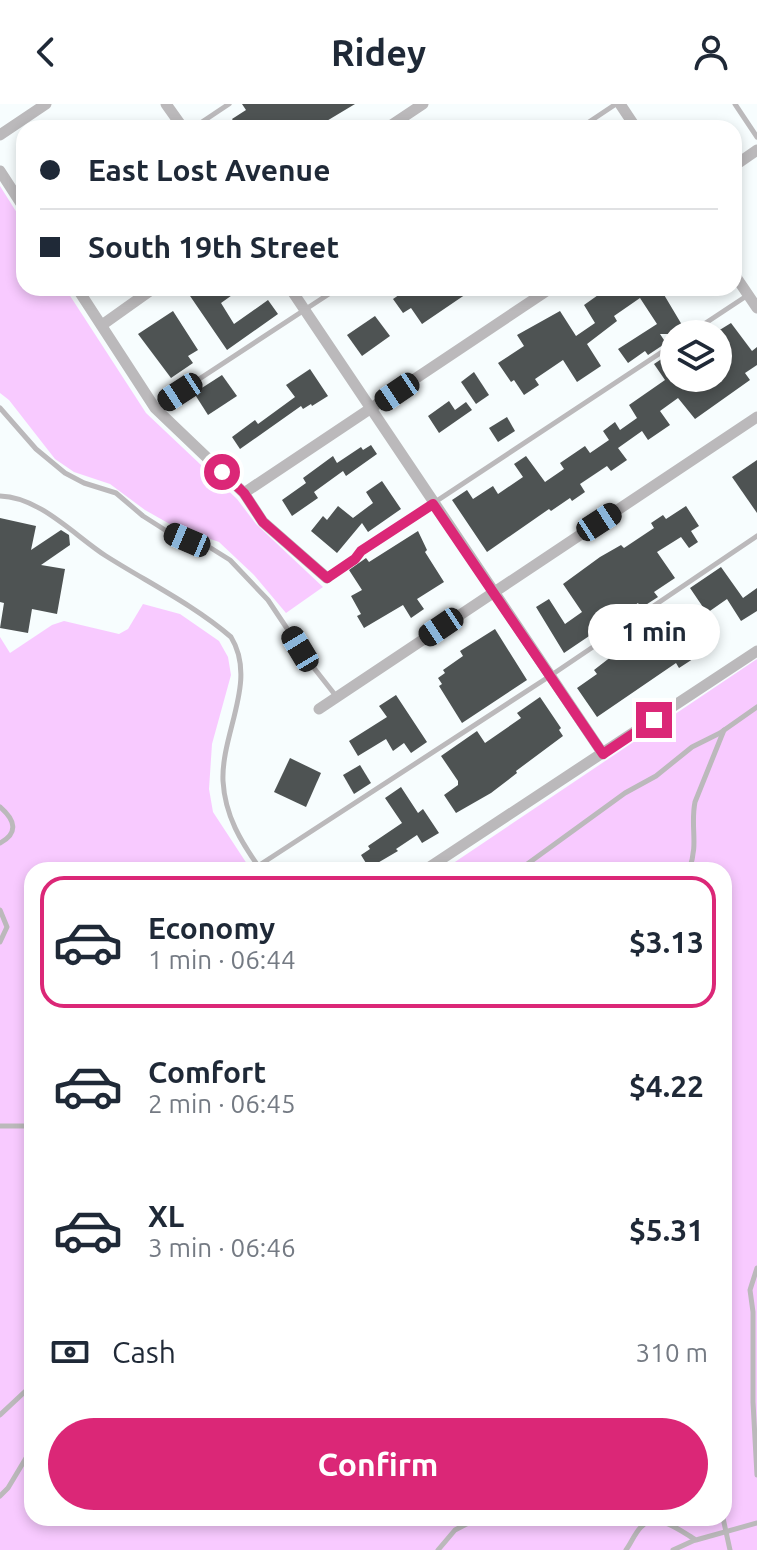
<!DOCTYPE html>
<meta charset="utf-8">
<style>
:root{--surface:#fff;--page:#f6f6f7;--text:#1f2937;--muted:#747a83;--line:#e0e1e3;--accent:#db2777}
body{margin:0;font-family:Ubuntu,sans-serif;background:var(--page);color:var(--text);height:100vh;display:flex;flex-direction:column;font-size:30px;white-space:nowrap}
*{box-sizing:border-box;margin:0}
p{font-size:26px;color:var(--muted)}
.icon{flex:none;width:44px;height:44px;fill:none;stroke:currentColor;stroke-width:2;stroke-linecap:round;stroke-linejoin:round}
.map{position:relative;flex:1;overflow:hidden}
.panel{position:absolute;left:24px;top:758px;width:708px;height:664px;display:flex;flex-direction:column;background:var(--surface);border-radius:24px;box-shadow:0 4px 12px #0003}
.panel>*{flex:none}
.top-card{position:absolute;left:16px;top:16px;width:726px;height:176px;border-radius:24px;box-shadow:0 4px 12px #0003;display:grid;align-content:center;height:176px;padding:0 24px;background:var(--surface)}
.fabs{position:absolute;left:660px;top:216px;display:grid;gap:16px}
.fabs a{display:grid;place-items:center;width:72px;height:72px;border-radius:50%;background:var(--surface);box-shadow:0 4px 12px #0003;font-size:40px}
.end{position:absolute;width:36px;height:36px;margin:-18px;border:10px solid #db2777;background:#fff;box-shadow:0 0 0 4px #fff}
.from{border-radius:50%}
.bubble{position:absolute;height:56px;border-radius:28px;background:var(--surface);box-shadow:0 4px 12px #0003;font-size:26px;font-weight:700;line-height:56px;text-align:center}
.car{position:absolute;width:24px;height:48px;margin:-24px -12px;border-radius:10px;box-shadow:0 0 6px 2px #0007;background:linear-gradient(#222 24%,#8ab4d8 0 40%,#222 0 76%,#8ab4d8 0 86%,#222 0)}
.top-card b{display:flex;align-items:center;gap:28px;height:76px;font-size:30px}
.top-card b+b{border-top:2px solid var(--line)}
.top-card i{width:20px;height:20px;background:var(--text)}
ul{padding:14px 0 0;list-style:none}
li{display:flex;align-items:center;gap:24px;height:132px;margin:0 16px 12px;padding:0 8px;border:4px solid transparent;border-radius:24px}
li div{flex:1}
li b{display:block;font-size:30px}
li em{font-style:normal;font-weight:700}
li.active{border-color:var(--accent)}
li>.icon{width:72px;height:72px;stroke-width:1.5}
.pay{display:flex;align-items:center;gap:20px;height:88px;padding:0 24px;font-size:30px}
.pay p{margin-inline-start:auto}
.button{display:flex;gap:16px;margin-top:auto;padding:16px 24px}
.button a{flex:1;height:92px;border-radius:48px;background:var(--accent);color:#fff;font-size:32px;font-weight:700;line-height:92px;text-align:center}
header{display:flex;justify-content:space-between;align-items:center;height:104px;padding:0 24px;background:var(--surface);font-size:36px;font-weight:700}
.map>svg:first-child{display:block}
.green{fill:#f8caff}
.building{fill:#4e5353}
.lines{fill:none;stroke-linecap:round;stroke-linejoin:round}
.lane{stroke:#bbb9bb;stroke-width:5}
.street{stroke:#bbb9bb;stroke-width:11}
.route{stroke:#db2777;stroke-width:10}
</style>
<header><svg class="icon" aria-label="back" viewBox="0 0 24 24"><path d="M15 5l-7 7 7 7"/></svg>Ridey<svg class="icon" aria-label="person" viewBox="0 0 24 24"><circle cx="12" cy="8" r="4"/><path d="M4 21q1-7 8-7t8 7"/></svg></header>
<div class="map">
<svg width="757" height="1446" viewBox="0 0 757 1446">
<rect width="100%" height="100%" fill="#f7fdfe"/>
<g class="green">
<polygon points="0,82 24,120 24,184 65,184 146,309 237,395 256,420 323,483 286,509 254,471 219,438 175,423 145,406 110,380 74,368 55,355 9,296 0,289"/>
<polygon points="143,500 180,510 219,537 228,553 231,571 212,640 209,685 213,708 251,766 32,766 32,1414 724,1414 724,766 443,766 757,555 757,1446 0,1446 0,533 10,549 52,521 64,517 119,530 128,525"/>
</g>
<g class="building">
<polygon points="242,0 355,0 315,24 260,24 257,18 249,24 238,24 232,15 246,6"/>
<polygon points="197,184 242,184 221,199 234,220 268,196 278,210 227,246 188,189"/>
<polygon points="409,184 419,184 423,190 433,184 475,184 422,220 411,204 403,209 393,195"/>
<polygon points="608,184 660,184 685,226 684,230 660,230 666,239 648,251 645,247 628,259 618,245 657,220 640,194 614,212 617,217 587,240 601,262 577,278 563,256 535,275 539,281 524,291 514,276 511,278 498,259 524,242 517,231 560,207 576,232 595,219 584,201"/>
<polygon points="173,207 198,246 188,252 193,259 171,274 138,230"/>
<polygon points="375,212 390,232 362,252 347,231"/>
<polygon points="731,219 752,247 757,243 757,261 745,269 750,276 695,315 678,294 660,307 670,321 648,336 642,327 618,344 627,356 611,367 607,362 580,380 585,388 572,397 570,394 551,407 549,405 487,448 452,396 467,386 473,395 493,382 498,390 523,373 514,360 526,352 545,378 564,365 560,359 585,342 590,349 609,336 603,327 615,318 620,326 637,314 629,301 665,276 654,260 672,248 674,274 718,274 718,227"/>
<polygon points="310,265 328,292 312,302 311,300 303,305 301,302 240,345 232,333 255,316 258,320 295,293 286,281"/>
<polygon points="474,268 489,291 476,300 461,278"/>
<polygon points="222,271 237,292 208,311 194,289"/>
<polygon points="449,297 455,306 466,298 472,306 439,329 428,312"/>
<polygon points="507,313 515,327 498,338 489,324"/>
<polygon points="371,341 377,350 346,372 343,367 314,388 318,394 292,412 282,396 306,379 303,374 333,352 337,359 361,343 363,346"/>
<polygon points="757,356 757,409 732,373"/>
<polygon points="382,377 401,405 368,428 362,419 337,449 311,427 323,412 327,416 338,402 353,414 373,399 366,388"/>
<polygon points="686,402 699,422 691,427 698,438 689,444 681,433 657,448 675,474 654,488 658,493 641,504 638,499 564,549 536,503 549,495 565,520 582,508 563,480 600,453 621,441 624,444 654,424 651,419 663,411 666,415"/>
<polygon points="0,414 36,422 31,446 61,426 69,431 70,441 41,461 65,465 57,510 32,505 28,529 0,524 4,499 0,498"/>
<polygon points="418,427 427,446 425,448 444,478 417,495 424,505 411,514 403,501 364,524 357,512 361,510 351,492 362,486 349,466 366,454 369,458"/>
<polygon points="721,463 743,494 757,484 757,507 741,517 727,495 707,509 690,484"/>
<polygon points="663,502 678,525 697,512 712,534 692,547 696,553 679,564 676,559 597,613 577,584 597,570 594,566 612,552 656,526 647,513"/>
<polygon points="495,525 527,576 462,619 439,582 442,580 438,574 445,569 443,566 463,552 460,547"/>
<polygon points="396,591 427,638 411,649 404,639 393,647 386,635 358,652 349,637 387,613 379,602"/>
<polygon points="540,593 561,624 559,626 563,632 516,667 517,669 491,689 456,709 444,691 458,681 458,677 441,652 477,627 485,639 521,614 517,609"/>
<polygon points="290,654 321,669 306,703 274,688"/>
<polygon points="360,661 371,679 354,690 343,671"/>
<polygon points="401,683 418,709 423,705 439,729 422,739 417,731 396,745 398,747 369,764 361,751 370,745 368,742 402,719 385,694"/>
</g>
<g class="lines">
<g class="lane">
<polyline points="735,0 757,33"/>
<polyline points="193,24 229,0"/>
<polyline points="580,24 616,0"/>
<polyline points="689,230 748,191"/>
<polyline points="0,304 36,345 65,369 84,379 116,389 143,412 165,426 206,441 230,456 268,496 310,559 336,592"/>
<polyline points="155,304 338,184"/>
<path d="M 0,392 C 40,393 75,432 106,452 C 147,478 194,501 231,533 C 258,577 221,629 223,677 C 225,712 241,738 261,766"/>
<polyline points="327,473 355,455 361,447 674,240"/>
<path d="M 0,703 C 15,716 19,729 0,739"/>
<polyline points="258,762 550,572 757,432"/>
<polyline points="519,766 625,689 656,672 692,643 720,629 757,603"/>
<path d="M 689,766 C 699,739 690,723 695,698 L 724,626"/>
<polyline points="0,806 7,823 0,838"/>
<polyline points="0,1022 32,1022"/>
<polyline points="757,1164 750,1186 753,1208 753,1298 757,1371"/>
<polyline points="0,1311 32,1281"/>
<polyline points="0,1392 8,1384 32,1344"/>
<polyline points="723,1414 730,1446"/>
<polyline points="438,1446 455,1426 478,1414"/>
<path d="M 626,1446 C 631,1439 635,1429 641,1423 C 656,1406 682,1428 696,1436 L 757,1419"/>
<polyline points="673,1446 695,1436"/>
</g>
<g class="street">
<polyline points="166,0 183,24"/>
<polyline points="620,0 636,24"/>
<polyline points="387,24 423,0"/>
<polyline points="0,31 46,0"/>
<polyline points="734,62 757,46"/>
<polyline points="0,67 24,104"/>
<polyline points="734,170 757,204"/>
<polyline points="77,184 155,304 244,389 263,418 327,474"/>
<polyline points="290,184 603,650"/>
<polyline points="102,221 154,184"/>
<polyline points="244,389 551,184"/>
<polyline points="319,605 757,313"/>
<polyline points="425,766 757,547"/>
</g>
</g>
<g class="lines">
<polyline class="route" points="222,368 244,389 263,418 327,474 355,455 361,447 433,400 603,650 654,616"/>
</g>
</svg>
<div class="fabs">
<a><svg class="icon" aria-label="layers" viewBox="0 0 24 24"><path d="M12 4l9 5-9 5-9-5zM3 14l9 5 9-5"/></svg></a>
</div>
<i class="end from" style="left:222px;top:368px"></i>
<i class="end" style="left:654px;top:616px"></i>
<div class="bubble" style="left:588px;top:500px;width:132px">1 min</div>
<i class="car" style="left:180px;top:288px;rotate:237deg"></i>
<i class="car" style="left:397px;top:288px;rotate:236deg"></i>
<i class="car" style="left:599px;top:418px;rotate:57deg"></i>
<i class="car" style="left:187px;top:436px;rotate:293deg"></i>
<i class="car" style="left:441px;top:523px;rotate:236deg"></i>
<i class="car" style="left:300px;top:545px;rotate:329deg"></i>
<div class="top-card">
<b><i class="from"></i>East Lost Avenue</b>
<b><i></i>South 19th Street</b>
</div>
<section class="panel">
<ul>
<li class="active"><svg class="icon" aria-label="car" viewBox="0 0 24 24"><path d="M5 17H2v-5l4-1 3-4h7l3 4 3 1v5h-3M9 17h6M6 11h13"/><circle cx="7" cy="17" r="2"/><circle cx="17" cy="17" r="2"/></svg><div><b>Economy</b><p>1 min · 06:44</p></div><em>$3.13</em></li>
<li><svg class="icon" aria-label="car" viewBox="0 0 24 24"><path d="M5 17H2v-5l4-1 3-4h7l3 4 3 1v5h-3M9 17h6M6 11h13"/><circle cx="7" cy="17" r="2"/><circle cx="17" cy="17" r="2"/></svg><div><b>Comfort</b><p>2 min · 06:45</p></div><em>$4.22</em></li>
<li><svg class="icon" aria-label="car" viewBox="0 0 24 24"><path d="M5 17H2v-5l4-1 3-4h7l3 4 3 1v5h-3M9 17h6M6 11h13"/><circle cx="7" cy="17" r="2"/><circle cx="17" cy="17" r="2"/></svg><div><b>XL</b><p>3 min · 06:46</p></div><em>$5.31</em></li>
</ul>
<div class="pay"><svg class="icon" aria-label="cash" viewBox="0 0 24 24"><path d="M3 7h18v10H3z"/><circle cx="12" cy="12" r="2"/></svg>Cash<p>310 m</p></div>
<div class="button"><a>Confirm</a></div>
</section>
</div>
